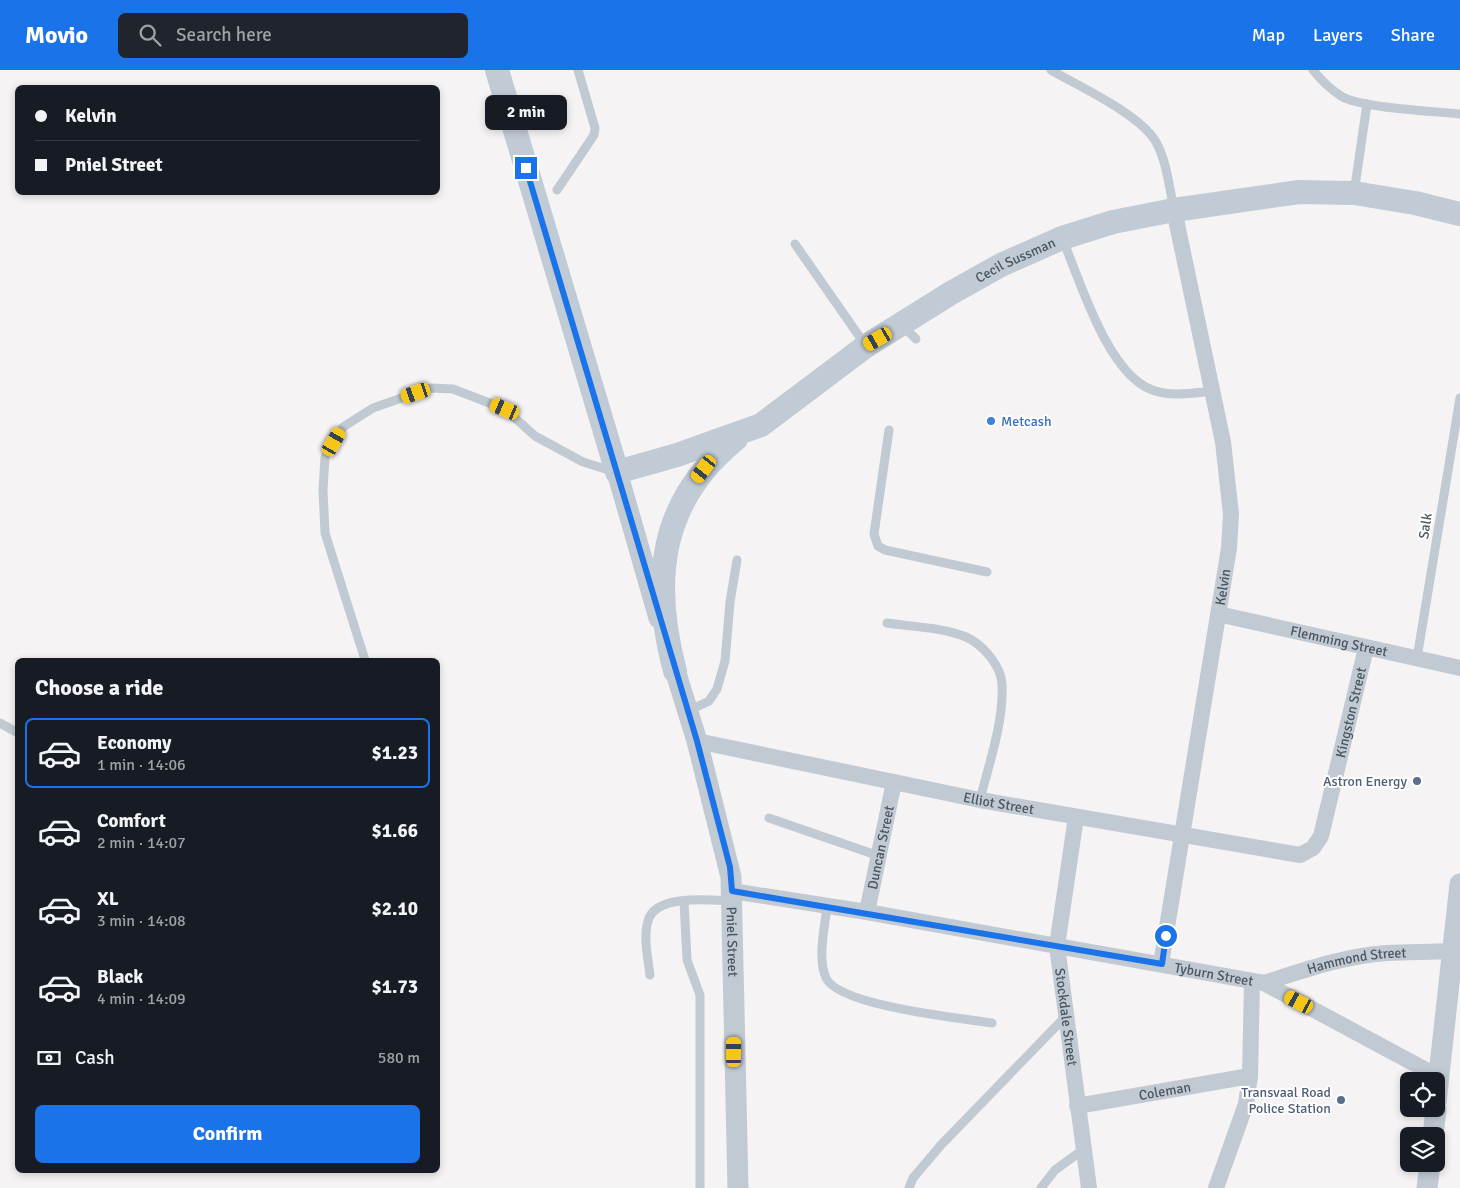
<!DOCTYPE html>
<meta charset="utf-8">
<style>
:root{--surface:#171b24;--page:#20242c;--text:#f1f3f6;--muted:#9ea1a6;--line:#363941;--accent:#1a73e8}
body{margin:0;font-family:Signika,sans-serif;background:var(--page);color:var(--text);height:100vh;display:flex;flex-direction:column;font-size:19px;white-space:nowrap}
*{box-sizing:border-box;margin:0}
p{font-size:16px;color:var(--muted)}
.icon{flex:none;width:28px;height:28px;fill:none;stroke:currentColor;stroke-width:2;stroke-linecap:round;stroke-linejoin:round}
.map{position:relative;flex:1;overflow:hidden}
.drawer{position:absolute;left:15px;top:588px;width:425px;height:515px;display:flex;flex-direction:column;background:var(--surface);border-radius:8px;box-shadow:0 2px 8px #0003}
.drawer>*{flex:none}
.guide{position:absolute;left:15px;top:15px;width:425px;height:110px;border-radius:8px;box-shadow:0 2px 8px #0003;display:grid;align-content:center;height:110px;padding:0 20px;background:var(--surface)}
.fabs{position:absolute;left:1400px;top:1002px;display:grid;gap:10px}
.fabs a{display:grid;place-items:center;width:45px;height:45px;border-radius:8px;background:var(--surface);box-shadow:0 2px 8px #0003;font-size:25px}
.end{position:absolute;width:22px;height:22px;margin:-11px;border:6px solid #1a73e8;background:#fff;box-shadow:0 0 0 2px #fff}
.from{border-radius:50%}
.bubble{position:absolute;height:35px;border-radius:8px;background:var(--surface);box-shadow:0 2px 8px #0003;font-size:16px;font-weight:700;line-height:35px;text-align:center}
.car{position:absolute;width:15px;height:30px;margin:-15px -8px;border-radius:6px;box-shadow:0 0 4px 1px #0007;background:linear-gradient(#f5c518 24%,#345 0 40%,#f5c518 0 76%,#345 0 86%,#f5c518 0)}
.guide b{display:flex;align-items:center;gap:18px;height:48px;font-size:19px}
.guide b+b{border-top:1px solid var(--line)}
.guide i{width:12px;height:12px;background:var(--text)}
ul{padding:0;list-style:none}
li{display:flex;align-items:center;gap:15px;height:70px;margin:0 10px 8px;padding:0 10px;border:2px solid transparent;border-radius:8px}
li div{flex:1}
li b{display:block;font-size:19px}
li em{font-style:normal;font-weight:700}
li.selected{border-color:var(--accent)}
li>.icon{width:45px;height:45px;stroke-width:1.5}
h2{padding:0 20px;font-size:22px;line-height:60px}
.pay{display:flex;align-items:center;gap:12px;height:55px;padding:0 20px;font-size:19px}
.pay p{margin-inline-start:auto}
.button{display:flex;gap:10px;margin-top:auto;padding:10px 20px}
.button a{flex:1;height:58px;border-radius:8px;background:var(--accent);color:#fff;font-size:20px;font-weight:700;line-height:58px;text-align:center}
header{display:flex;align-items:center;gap:30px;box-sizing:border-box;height:70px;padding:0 25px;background:var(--accent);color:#fff}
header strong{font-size:24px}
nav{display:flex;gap:28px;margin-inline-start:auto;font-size:18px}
.search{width:350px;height:45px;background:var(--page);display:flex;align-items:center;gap:12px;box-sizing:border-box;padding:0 18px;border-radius:8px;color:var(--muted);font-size:19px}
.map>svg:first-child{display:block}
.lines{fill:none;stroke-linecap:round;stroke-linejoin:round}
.service{stroke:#c1cad2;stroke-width:9}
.minor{stroke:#c1cad2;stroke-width:16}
.tertiary{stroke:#c1cad2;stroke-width:21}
.secondary{stroke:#c1cbd6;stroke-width:24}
.route{stroke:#1a73e8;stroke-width:6}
.shop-dot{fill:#3f7fe0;stroke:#fff;stroke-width:2}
.service-dot{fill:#5c6f8a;stroke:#fff;stroke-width:2}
.labels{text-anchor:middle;stroke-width:4;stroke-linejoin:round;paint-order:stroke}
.street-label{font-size:14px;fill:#4a5661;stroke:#fff}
.shop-label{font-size:14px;fill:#366cbe;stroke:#fff;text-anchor:start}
.service-label{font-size:14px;fill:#4e5e75;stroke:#fff;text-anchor:end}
</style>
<header>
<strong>Movio</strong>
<div class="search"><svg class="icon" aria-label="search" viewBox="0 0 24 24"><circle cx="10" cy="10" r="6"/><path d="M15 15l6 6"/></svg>Search here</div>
<nav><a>Map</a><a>Layers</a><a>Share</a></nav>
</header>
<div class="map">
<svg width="1460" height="1118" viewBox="0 0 1460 1118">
<rect width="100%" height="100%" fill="#f5f3f3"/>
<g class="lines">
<g class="service">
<path d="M 1051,0 C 1080,17 1140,44 1156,72 C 1167,92 1169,117 1174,139"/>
<path d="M 1313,0 C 1321,10 1330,19 1341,26 C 1360,38 1434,41 1460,44"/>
<polyline points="557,120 594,65 595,58 578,0"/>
<polyline points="1354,123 1367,34"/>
<path d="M 1062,168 C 1080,210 1107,303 1152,320 C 1171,327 1193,323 1213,321"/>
<polyline points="795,174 866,276"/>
<polyline points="903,256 916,269"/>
<polyline points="889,360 874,464 878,476 885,480 987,502"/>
<path d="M 887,553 C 912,557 942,557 966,567 C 982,574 1001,595 1002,614 C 1004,652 989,693 980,730"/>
<polyline points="1417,588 1460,328"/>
<polyline points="365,590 325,463 323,420 325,387 343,357 373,338 430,318 453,319 505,339 535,366 583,392 615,402"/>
<polyline points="688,641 709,631 717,619 725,591 730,532 737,490"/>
<polyline points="0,653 18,663"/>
<polyline points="769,748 879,786"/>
<polyline points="684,831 687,890 700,925 700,1118"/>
<path d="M 827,836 C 825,857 817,888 826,908 C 839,936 960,948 992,953"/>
<path d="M 650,905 C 648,888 643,867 648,851 C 655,824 710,830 732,831"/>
<polyline points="909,1118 913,1108 941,1075 1066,946"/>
<polyline points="1041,1118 1055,1100 1084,1079"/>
</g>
<g class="minor">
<path id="s1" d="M 1218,544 L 1460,598"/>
<path id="s2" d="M 697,671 L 980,730 L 1300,785 L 1313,778 L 1321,766 L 1366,578"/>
<path id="s3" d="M 1076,747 L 1057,876 L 1089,1118"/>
<path id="s4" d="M 732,821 L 867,842 L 1264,913 L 1439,1007"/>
<path id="s5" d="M 867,842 L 894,712"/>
<path id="s6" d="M 1161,894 L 1229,478 L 1231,444 L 1223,372 L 1174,140"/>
<path id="s7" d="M 1264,913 C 1304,900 1344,886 1387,883 C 1408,882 1430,882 1452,881"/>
<path id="s8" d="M 1077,1036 L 1250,1006"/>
<polyline points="1216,1118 1246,1034 1250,1006 1252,911"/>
</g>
<g class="tertiary">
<polyline points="617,402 659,548"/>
<path id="s9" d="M 670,584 L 697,671 L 731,807 L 738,1118"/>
<polyline points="1436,1032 1460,814"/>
<polyline points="1433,1066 1436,1039"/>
<polyline points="1427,1118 1430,1094"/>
</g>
<g class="secondary">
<path id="s10" d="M 497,0 L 617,402 L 677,385 L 761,355 L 866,276 L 951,223 L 1001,195 L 1062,168 L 1113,152 L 1174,140 L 1299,122 L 1354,123 L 1415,133 L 1460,144"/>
<path d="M 675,601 C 651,511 659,431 736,369"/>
</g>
</g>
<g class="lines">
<polyline class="route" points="526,98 697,671 730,797 732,821 1162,894 1166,866"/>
</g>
<circle class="shop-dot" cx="991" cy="351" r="5"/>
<g class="service-dot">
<circle cx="1417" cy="711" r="5"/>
<circle cx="1341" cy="1030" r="5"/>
</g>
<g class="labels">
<g class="street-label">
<text dy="5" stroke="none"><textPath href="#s10" startOffset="875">Cecil Sussman</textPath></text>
<text transform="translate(1425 456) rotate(-81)" y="5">Salk</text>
<text dy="5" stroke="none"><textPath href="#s6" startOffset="382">Kelvin</textPath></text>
<text dy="5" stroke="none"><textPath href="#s1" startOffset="124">Flemming Street</textPath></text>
<text dy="5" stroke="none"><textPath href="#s2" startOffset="770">Kingston Street</textPath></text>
<text dy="5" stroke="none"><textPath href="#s2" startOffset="308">Elliot Street</textPath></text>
<text dy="5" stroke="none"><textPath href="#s5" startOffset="66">Duncan Street</textPath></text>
<text dy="5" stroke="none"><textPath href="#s9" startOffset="296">Pniel Street</textPath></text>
<text dy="5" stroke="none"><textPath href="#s7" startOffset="96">Hammond Street</textPath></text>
<text dy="5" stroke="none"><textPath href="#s4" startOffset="489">Tyburn Street</textPath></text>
<text dy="5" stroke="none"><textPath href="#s3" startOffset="202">Stockdale Street</textPath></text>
<text dy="5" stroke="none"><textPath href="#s8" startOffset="89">Coleman</textPath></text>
</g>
<g class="shop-label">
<text x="1001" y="356">Metcash</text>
</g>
<g class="service-label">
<text x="1407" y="716">Astron Energy</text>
<text x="1331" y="1027">Transvaal Road<tspan x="1331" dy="16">Police Station</tspan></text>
</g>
</g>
</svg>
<div class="fabs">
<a><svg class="icon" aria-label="locate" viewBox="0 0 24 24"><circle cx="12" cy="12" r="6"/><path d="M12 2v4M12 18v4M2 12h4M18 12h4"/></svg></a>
<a><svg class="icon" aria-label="layers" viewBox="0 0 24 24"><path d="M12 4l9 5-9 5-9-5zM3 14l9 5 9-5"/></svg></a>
</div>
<i class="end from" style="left:1166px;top:866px"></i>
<i class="end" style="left:526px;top:98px"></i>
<div class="bubble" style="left:485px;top:25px;width:82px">2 min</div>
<i class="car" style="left:878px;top:269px;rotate:240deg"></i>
<i class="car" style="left:416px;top:323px;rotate:251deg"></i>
<i class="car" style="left:505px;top:339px;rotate:293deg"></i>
<i class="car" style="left:334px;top:372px;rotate:30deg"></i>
<i class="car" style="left:704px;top:399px;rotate:217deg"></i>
<i class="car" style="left:1299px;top:932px;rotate:298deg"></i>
<i class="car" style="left:734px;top:982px;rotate:0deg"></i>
<div class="guide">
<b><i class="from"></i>Kelvin</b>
<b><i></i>Pniel Street</b>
</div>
<section class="drawer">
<h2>Choose a ride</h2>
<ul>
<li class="selected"><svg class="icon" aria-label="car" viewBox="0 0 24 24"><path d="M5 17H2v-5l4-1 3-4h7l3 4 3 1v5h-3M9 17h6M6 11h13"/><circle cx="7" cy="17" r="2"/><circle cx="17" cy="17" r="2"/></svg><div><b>Economy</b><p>1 min · 14:06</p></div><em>$1.23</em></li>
<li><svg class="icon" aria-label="car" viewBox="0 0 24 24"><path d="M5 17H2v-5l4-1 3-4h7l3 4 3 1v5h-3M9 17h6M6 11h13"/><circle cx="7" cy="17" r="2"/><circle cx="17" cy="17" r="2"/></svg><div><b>Comfort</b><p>2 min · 14:07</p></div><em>$1.66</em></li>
<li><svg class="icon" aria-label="car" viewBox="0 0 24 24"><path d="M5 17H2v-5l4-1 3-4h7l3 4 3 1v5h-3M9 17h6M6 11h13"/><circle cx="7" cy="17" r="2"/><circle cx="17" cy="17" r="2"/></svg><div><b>XL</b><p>3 min · 14:08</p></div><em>$2.10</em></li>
<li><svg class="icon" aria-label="car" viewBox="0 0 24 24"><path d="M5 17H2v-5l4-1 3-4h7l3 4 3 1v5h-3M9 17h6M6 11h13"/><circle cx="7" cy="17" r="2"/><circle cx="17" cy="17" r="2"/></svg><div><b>Black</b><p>4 min · 14:09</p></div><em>$1.73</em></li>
</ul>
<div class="pay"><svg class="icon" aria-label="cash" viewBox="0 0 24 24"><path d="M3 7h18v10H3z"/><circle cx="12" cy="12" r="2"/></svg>Cash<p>580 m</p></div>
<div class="button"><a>Confirm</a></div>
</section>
</div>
